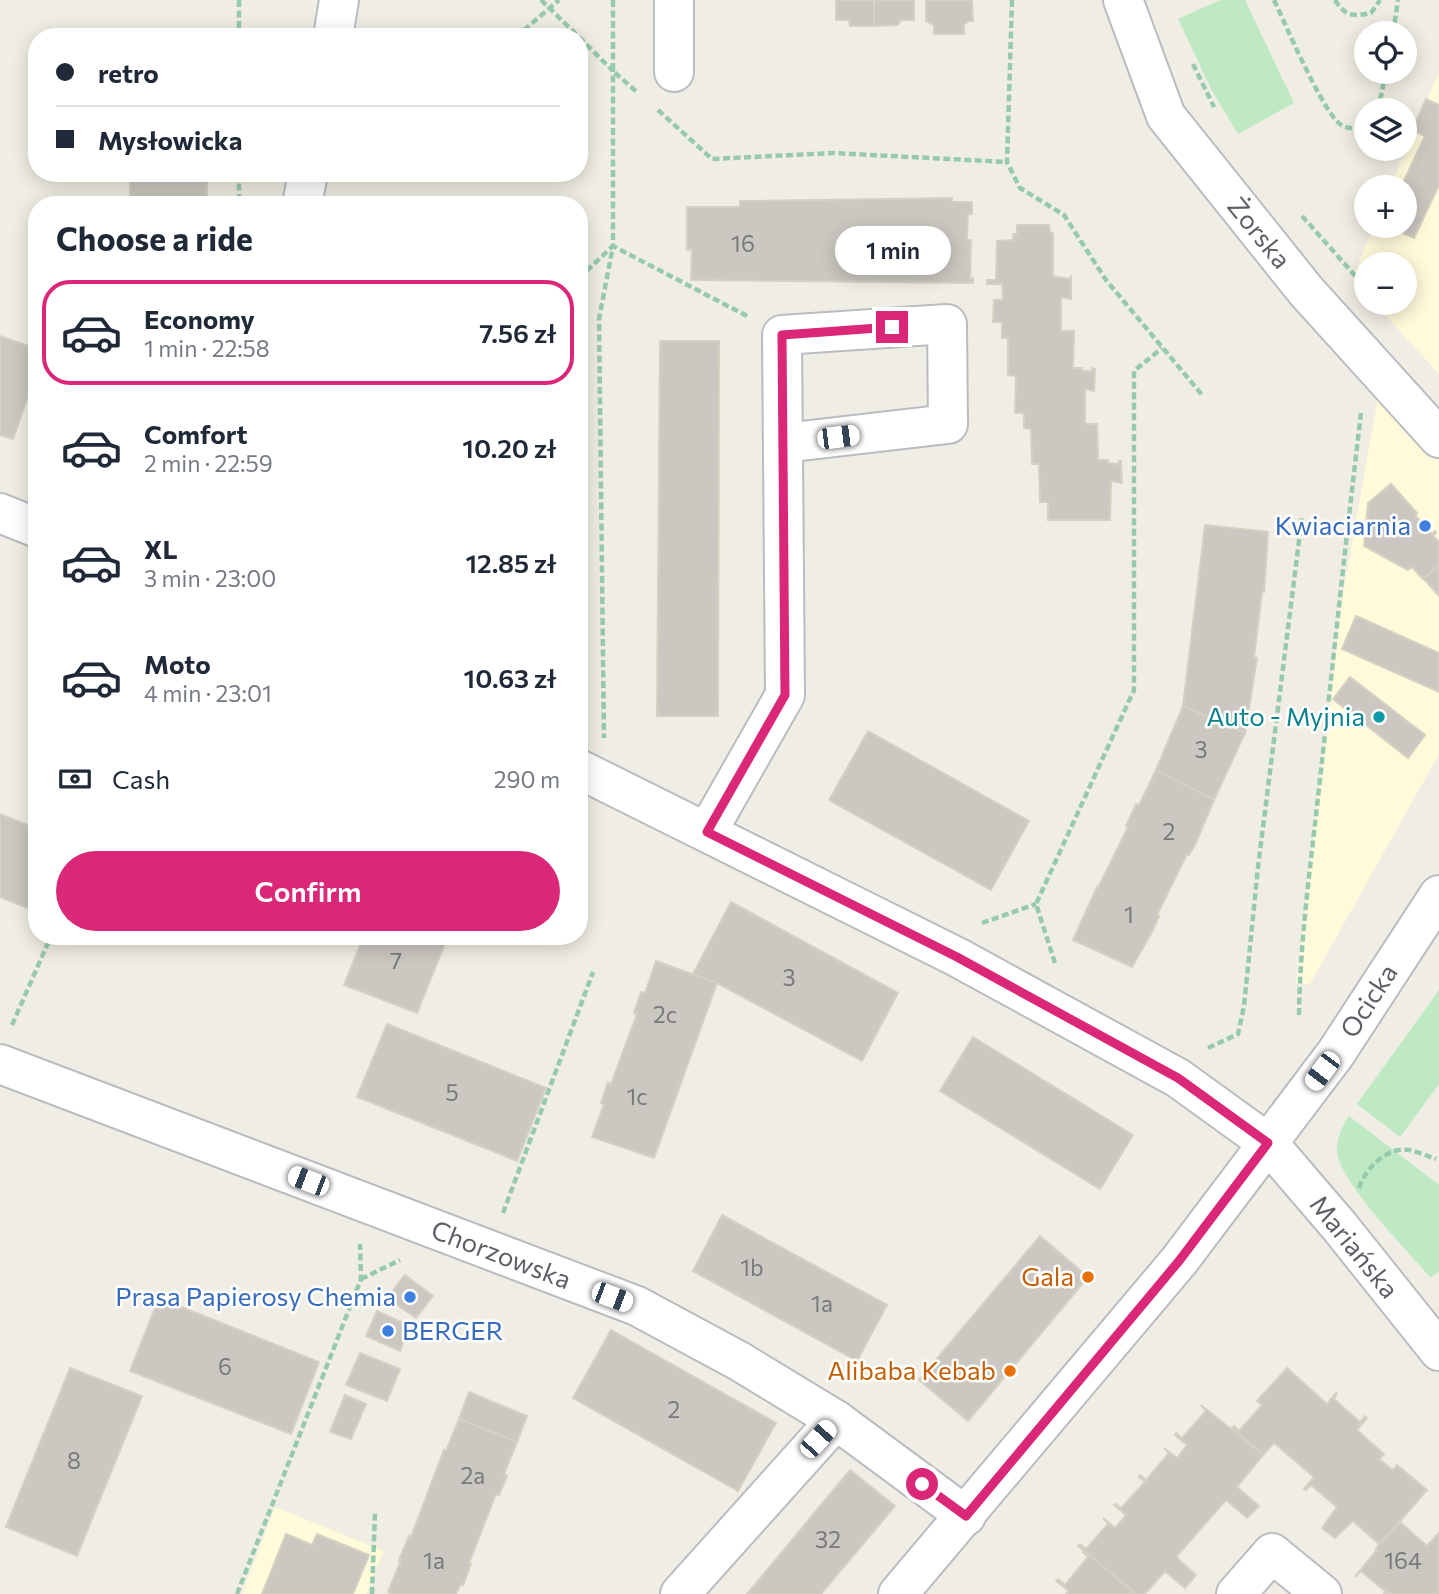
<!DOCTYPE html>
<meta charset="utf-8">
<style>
:root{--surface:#fff;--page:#f6f6f7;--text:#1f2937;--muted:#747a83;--line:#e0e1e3;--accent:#db2777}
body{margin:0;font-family:Commissioner,sans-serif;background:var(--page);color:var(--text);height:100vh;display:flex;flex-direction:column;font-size:26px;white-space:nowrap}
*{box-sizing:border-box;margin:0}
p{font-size:23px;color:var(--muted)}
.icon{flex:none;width:38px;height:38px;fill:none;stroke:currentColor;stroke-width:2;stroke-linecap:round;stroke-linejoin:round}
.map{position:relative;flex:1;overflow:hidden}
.drawer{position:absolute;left:28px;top:196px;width:560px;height:749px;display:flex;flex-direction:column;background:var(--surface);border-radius:28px;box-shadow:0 4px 18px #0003}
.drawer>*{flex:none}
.guide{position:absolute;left:28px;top:28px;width:560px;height:154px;border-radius:28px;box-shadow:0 4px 18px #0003;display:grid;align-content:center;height:154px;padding:0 28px;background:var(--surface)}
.controls{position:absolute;left:1354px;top:21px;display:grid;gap:14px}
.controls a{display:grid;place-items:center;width:63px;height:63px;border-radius:50%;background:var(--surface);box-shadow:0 4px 18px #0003;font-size:35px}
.end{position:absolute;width:32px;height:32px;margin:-16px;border:9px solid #db2777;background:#fff;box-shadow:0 0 0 4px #fff}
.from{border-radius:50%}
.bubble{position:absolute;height:49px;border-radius:24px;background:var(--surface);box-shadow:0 4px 18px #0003;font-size:23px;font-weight:600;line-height:49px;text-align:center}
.car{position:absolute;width:21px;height:42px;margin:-21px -10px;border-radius:9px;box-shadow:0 0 5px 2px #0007;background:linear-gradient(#fff 24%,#345 0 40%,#fff 0 76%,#345 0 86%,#fff 0)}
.guide b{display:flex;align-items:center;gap:24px;height:66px;font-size:26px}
.guide b+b{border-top:2px solid var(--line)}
.guide i{width:18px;height:18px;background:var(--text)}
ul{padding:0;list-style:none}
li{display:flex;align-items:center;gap:21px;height:105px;margin:0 14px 10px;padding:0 14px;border:4px solid transparent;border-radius:28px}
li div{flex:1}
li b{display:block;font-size:26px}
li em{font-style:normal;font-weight:600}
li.current{border-color:var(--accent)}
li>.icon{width:63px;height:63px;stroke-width:1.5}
h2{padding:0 28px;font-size:32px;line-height:84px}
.pay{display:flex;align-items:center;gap:18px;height:77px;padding:0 28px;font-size:26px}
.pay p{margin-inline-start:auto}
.primary-button{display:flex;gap:14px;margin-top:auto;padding:14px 28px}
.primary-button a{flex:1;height:80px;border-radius:42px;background:var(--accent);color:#fff;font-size:28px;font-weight:600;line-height:80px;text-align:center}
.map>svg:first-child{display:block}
.commercial{fill:#fffada}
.green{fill:#bfe9c3}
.building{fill:#cbc8c1;stroke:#d5d1c2;stroke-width:2}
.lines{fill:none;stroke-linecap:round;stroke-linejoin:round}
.street-casing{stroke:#b9bcc1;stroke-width:42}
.path{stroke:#97caac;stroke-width:4.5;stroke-dasharray:7 3.5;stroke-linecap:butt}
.street{stroke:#fff;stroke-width:38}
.route{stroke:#db2777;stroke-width:9}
.shop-dot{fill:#3f7fe0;stroke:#fff;stroke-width:2.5}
.culture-dot{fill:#0f9aa8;stroke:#fff;stroke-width:2.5}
.food-dot{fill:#e8710a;stroke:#fff;stroke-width:2.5}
.labels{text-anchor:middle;stroke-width:5;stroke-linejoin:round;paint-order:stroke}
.number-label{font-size:23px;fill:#78797d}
.street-label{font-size:26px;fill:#5c5f66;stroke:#fff}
.shop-label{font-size:26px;fill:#366cbe;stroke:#fff;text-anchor:end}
.culture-label{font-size:26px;fill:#0d838f;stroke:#fff;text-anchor:end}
.food-label{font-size:26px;fill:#c56008;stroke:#fff;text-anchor:end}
</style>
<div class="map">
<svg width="1439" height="1594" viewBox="0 0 1439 1594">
<rect width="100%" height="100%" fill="#f0eee4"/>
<g class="commercial">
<polygon points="1439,72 1439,374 1374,303 1405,303 1405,264 1367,264 1367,294 1352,278 1374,226 1405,226 1405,187 1390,187"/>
<polygon points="1380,386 1439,454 1439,754 1310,984 1296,984 1342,600"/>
<polygon points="275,1507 384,1551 366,1594 242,1594"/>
</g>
<g class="green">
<polygon points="1220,0 1245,0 1294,103 1238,134 1212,91 1178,19"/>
<polygon points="1439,990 1439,1084 1400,1137 1357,1104"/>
<path d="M 1349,1116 L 1439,1185 L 1439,1272 L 1430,1277 C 1409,1252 1338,1181 1337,1151 C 1337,1137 1342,1127 1349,1116 Z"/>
</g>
<g class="building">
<polygon points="836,0 874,0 874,26 850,26 849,20 836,20"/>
<polygon points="874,0 914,0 914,20 901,20 898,25 874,26"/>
<polygon points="926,0 972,0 973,21 968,21 964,25 964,34 934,34 934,25 926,21"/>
<polygon points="1426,99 1439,105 1439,185 1414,238 1387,226 1405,226 1405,187 1401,187 1425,136 1412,130"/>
<polygon points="130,173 207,173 207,202 130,204"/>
<polygon points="952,198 952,202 972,202 972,214 968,214 967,240 971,240 970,279 973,278 973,283 691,280 692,249 687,250 687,207 740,207 740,201"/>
<polygon points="1017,225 1049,225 1050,233 1053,233 1053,276 1069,279 1071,277 1071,299 1061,297 1061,331 1074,331 1073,368 1082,368 1082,371 1091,371 1092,368 1095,369 1094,391 1085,389 1085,424 1097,424 1098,460 1108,460 1108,463 1119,464 1119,461 1121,461 1122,483 1111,481 1110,520 1048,520 1048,502 1040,502 1039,464 1032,464 1031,429 1024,428 1024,413 1015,413 1016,376 1008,375 1008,338 1002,338 1002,322 993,322 994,300 1003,300 1002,284 987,284 987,280 996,280 997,241 1013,240 1013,234 1017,234"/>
<polygon points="0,336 37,349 37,371 13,439 0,435"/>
<polygon points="660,341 719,341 718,716 657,716"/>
<polygon points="1391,484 1417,513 1415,515 1425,526 1432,534 1435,531 1436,533 1433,536 1439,542 1439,565 1423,579 1412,567 1408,570 1364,546 1368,503"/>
<polygon points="1205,525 1268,532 1264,592 1262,592 1255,649 1254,657 1257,658 1245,733 1183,706"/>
<polygon points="1439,566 1439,596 1424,579"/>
<polygon points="1356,616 1439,653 1439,692 1342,649"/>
<polygon points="1350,677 1425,735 1408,758 1333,699"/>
<polygon points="1183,706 1245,733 1214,800 1156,770"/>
<polygon points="868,731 1029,821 991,890 829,800"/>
<polygon points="1156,770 1214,800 1195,845 1189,855 1187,854 1157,915 1159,916 1153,930 1132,967 1073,940 1097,887 1098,888 1128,827 1126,826 1136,804 1139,805"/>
<polygon points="0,814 37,829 37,912 0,897"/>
<polygon points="731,902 898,993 862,1061 717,983 693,974"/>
<polygon points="364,936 448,936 417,1013 344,985"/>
<polygon points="656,961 717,983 654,1158 592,1137 604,1104 601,1103 608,1082 611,1084 637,1014 634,1013 641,992 645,993"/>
<polygon points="387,1024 546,1088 517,1161 357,1097"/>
<polygon points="973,1037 1133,1135 1100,1189 940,1091"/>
<polygon points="722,1215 887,1305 857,1361 693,1271"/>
<polygon points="1040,1236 1088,1277 968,1421 919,1380"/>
<polygon points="405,1275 433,1296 416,1318 387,1298"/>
<polygon points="159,1298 319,1362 291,1434 130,1371"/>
<polygon points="377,1311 410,1326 400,1351 366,1336"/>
<polygon points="611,1330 776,1423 738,1491 573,1398"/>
<polygon points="360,1353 400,1369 387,1401 346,1385"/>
<polygon points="70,1368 142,1396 77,1556 6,1527"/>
<polygon points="1287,1368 1327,1404 1337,1392 1334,1399 1360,1422 1365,1416 1367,1418 1357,1430 1384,1454 1379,1459 1393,1470 1397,1465 1427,1490 1375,1550 1379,1544 1353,1521 1335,1538 1322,1528 1337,1507 1311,1485 1306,1490 1304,1489 1314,1477 1274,1443 1263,1455 1232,1428 1234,1426 1239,1431 1262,1405 1257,1401"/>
<polygon points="469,1392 527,1416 517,1442 459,1419"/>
<polygon points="345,1395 366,1404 351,1439 330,1432"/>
<polygon points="1201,1405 1263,1455 1237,1487 1259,1506 1247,1518 1226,1500 1176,1557 1196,1575 1185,1588 1165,1571 1145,1594 1136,1594 1078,1546 1080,1544 1086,1549 1108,1524 1103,1518 1115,1528 1126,1515 1114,1505 1116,1504 1121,1508 1145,1482 1139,1477 1140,1475 1146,1480 1169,1453 1164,1448 1177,1458 1187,1445 1175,1435 1176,1433 1182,1438 1206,1411"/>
<polygon points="459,1419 517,1442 504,1474 507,1476 499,1495 496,1494 469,1563 471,1564 463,1585 461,1584 456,1594 392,1594 388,1592 401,1560 399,1560 409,1536 411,1537 444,1450 446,1451"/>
<polygon points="850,1470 895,1506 821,1594 747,1594"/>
<polygon points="1400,1522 1427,1546 1439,1533 1439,1594 1384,1594 1386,1592 1361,1571 1355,1577 1376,1551 1379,1544"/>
<polygon points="286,1534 312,1545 317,1534 369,1555 353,1594 262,1594"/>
<polygon points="1085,1551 1136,1594 1066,1594 1069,1591 1056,1581 1058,1579 1065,1585 1088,1557 1083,1552"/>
</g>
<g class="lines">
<g class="street-casing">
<g id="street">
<polyline points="674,0 674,72"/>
<polyline points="1123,0 1166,116 1306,291 1439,438"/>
<polyline points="333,37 339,0"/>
<polyline points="302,205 308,173"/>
<polyline points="0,513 37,528"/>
<polyline points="579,769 957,957 1178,1078 1268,1143 1340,1227 1439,1351"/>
<polyline points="707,832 785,695 782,335 947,324 948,424 784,443"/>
<polyline points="0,1064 637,1306 739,1361 836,1420 966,1516"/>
<polyline points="680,1594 836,1420"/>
<polyline points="898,1594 1179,1261 1336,1053 1439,895"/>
<polyline points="1236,1594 1272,1553 1322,1594"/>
</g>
</g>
<g class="path">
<polyline points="239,0 239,37"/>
<polyline points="541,0 579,37"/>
<polyline points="613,0 613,71 638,93"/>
<polyline points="1012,0 1007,162 1020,188 1064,215 1106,280 1203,396"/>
<path d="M 1274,0 C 1286,25 1322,111 1341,125 C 1349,130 1360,129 1367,124"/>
<path d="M 1335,0 C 1345,16 1353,17 1371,13 L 1380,0"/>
<polyline points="1393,33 1398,0"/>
<polyline points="516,37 559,0"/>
<polyline points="579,37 613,71 613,246 747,316"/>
<polyline points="1193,64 1214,107"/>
<polyline points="658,110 712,159 833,153 1007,162"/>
<polyline points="1378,110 1386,72"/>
<polyline points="239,173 239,205"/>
<polyline points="1302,216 1367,289"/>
<polyline points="579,278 613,246 599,319 604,738"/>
<polyline points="1379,303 1383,307 1381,312"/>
<polyline points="982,923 1036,904"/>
<polyline points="1055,963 1036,904 1134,690 1134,371 1162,348"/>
<path d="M 1299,1015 C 1300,939 1311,863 1319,788 C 1333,663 1346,538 1361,413"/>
<polyline points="12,1025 51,936"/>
<polyline points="1208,1048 1238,1034 1244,1006 1258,867 1302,517"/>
<path d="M 1359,1188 C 1365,1169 1387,1146 1409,1150 C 1418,1152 1428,1156 1436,1159"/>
<polyline points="503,1213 593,972"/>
<polyline points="361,1279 400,1260"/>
<polyline points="237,1594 361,1279 360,1244"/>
<polyline points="372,1594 375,1513"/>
</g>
<use href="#street" class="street"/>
</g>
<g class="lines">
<polyline class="route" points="892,327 782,335 785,695 707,832 957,957 1178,1078 1268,1143 1179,1261 966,1516 922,1484"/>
</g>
<g class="shop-dot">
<circle cx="1425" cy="526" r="7"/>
<circle cx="410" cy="1297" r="7"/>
<circle cx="388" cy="1331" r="7"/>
</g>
<circle class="culture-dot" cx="1379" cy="717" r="7"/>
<g class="food-dot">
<circle cx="1088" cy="1277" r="7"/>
<circle cx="1010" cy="1371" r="7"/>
</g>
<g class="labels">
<g class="number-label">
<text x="743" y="252">16</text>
<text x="1201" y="758">3</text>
<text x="1169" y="840">2</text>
<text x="1129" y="923">1</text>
<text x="396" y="969">7</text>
<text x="789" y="986">3</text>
<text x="665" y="1023">2c</text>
<text x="452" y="1101">5</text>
<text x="637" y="1105">1c</text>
<text x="752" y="1276">1b</text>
<text x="822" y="1312">1a</text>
<text x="225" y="1375">6</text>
<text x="674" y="1418">2</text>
<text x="74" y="1469">8</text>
<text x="473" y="1484">2a</text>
<text x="828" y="1548">32</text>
<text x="434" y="1569">1a</text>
<text x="1403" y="1569">164</text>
</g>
<g class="street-label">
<text transform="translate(1259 233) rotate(51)" y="9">Żorska</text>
<text transform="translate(1369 1001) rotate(-57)" y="9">Ocicka</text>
<text transform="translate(1354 1247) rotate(51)" y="9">Mariańska</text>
<text transform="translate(501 1255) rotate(21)" y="9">Chorzowska</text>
</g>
<g class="shop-label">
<text x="1411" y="535">Kwiaciarnia</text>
<text x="396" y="1306">Prasa Papierosy Chemia</text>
<text x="402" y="1340" text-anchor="start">BERGER</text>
</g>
<g class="culture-label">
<text x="1365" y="726">Auto - Myjnia</text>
</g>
<g class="food-label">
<text x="1074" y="1286">Gala</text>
<text x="996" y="1380">Alibaba Kebab</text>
</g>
</g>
</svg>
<div class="controls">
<a><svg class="icon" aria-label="locate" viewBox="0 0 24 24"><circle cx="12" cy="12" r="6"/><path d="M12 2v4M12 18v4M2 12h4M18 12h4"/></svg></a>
<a><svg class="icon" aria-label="layers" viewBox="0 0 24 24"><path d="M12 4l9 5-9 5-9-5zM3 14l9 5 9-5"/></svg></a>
<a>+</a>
<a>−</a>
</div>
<i class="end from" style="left:922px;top:1484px"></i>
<i class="end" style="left:892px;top:327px"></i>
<div class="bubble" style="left:835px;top:226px;width:116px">1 min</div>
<i class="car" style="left:838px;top:437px;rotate:83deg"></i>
<i class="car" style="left:1322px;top:1071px;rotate:217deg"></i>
<i class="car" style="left:308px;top:1181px;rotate:291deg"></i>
<i class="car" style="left:612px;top:1297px;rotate:111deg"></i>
<i class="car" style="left:818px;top:1439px;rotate:42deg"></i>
<div class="guide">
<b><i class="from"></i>retro</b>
<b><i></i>Mysłowicka</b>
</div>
<section class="drawer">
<h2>Choose a ride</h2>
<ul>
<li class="current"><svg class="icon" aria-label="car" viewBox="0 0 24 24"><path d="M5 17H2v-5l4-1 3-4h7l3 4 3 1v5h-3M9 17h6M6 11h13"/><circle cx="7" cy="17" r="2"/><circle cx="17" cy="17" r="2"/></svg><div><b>Economy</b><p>1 min · 22:58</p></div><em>7.56 zł</em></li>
<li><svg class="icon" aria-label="car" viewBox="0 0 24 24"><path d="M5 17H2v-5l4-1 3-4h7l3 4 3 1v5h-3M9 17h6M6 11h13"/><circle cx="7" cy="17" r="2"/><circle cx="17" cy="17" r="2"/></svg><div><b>Comfort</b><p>2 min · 22:59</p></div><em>10.20 zł</em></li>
<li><svg class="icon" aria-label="car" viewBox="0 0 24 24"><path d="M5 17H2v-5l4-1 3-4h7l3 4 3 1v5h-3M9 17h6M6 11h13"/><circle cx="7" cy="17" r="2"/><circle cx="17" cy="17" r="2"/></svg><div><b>XL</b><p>3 min · 23:00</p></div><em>12.85 zł</em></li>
<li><svg class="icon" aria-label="car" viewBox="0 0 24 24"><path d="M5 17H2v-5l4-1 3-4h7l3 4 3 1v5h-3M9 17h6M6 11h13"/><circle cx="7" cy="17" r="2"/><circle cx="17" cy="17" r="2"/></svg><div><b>Moto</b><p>4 min · 23:01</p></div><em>10.63 zł</em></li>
</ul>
<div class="pay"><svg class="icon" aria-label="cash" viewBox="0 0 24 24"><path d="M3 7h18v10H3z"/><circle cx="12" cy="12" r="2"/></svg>Cash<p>290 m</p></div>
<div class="primary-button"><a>Confirm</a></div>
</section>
</div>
